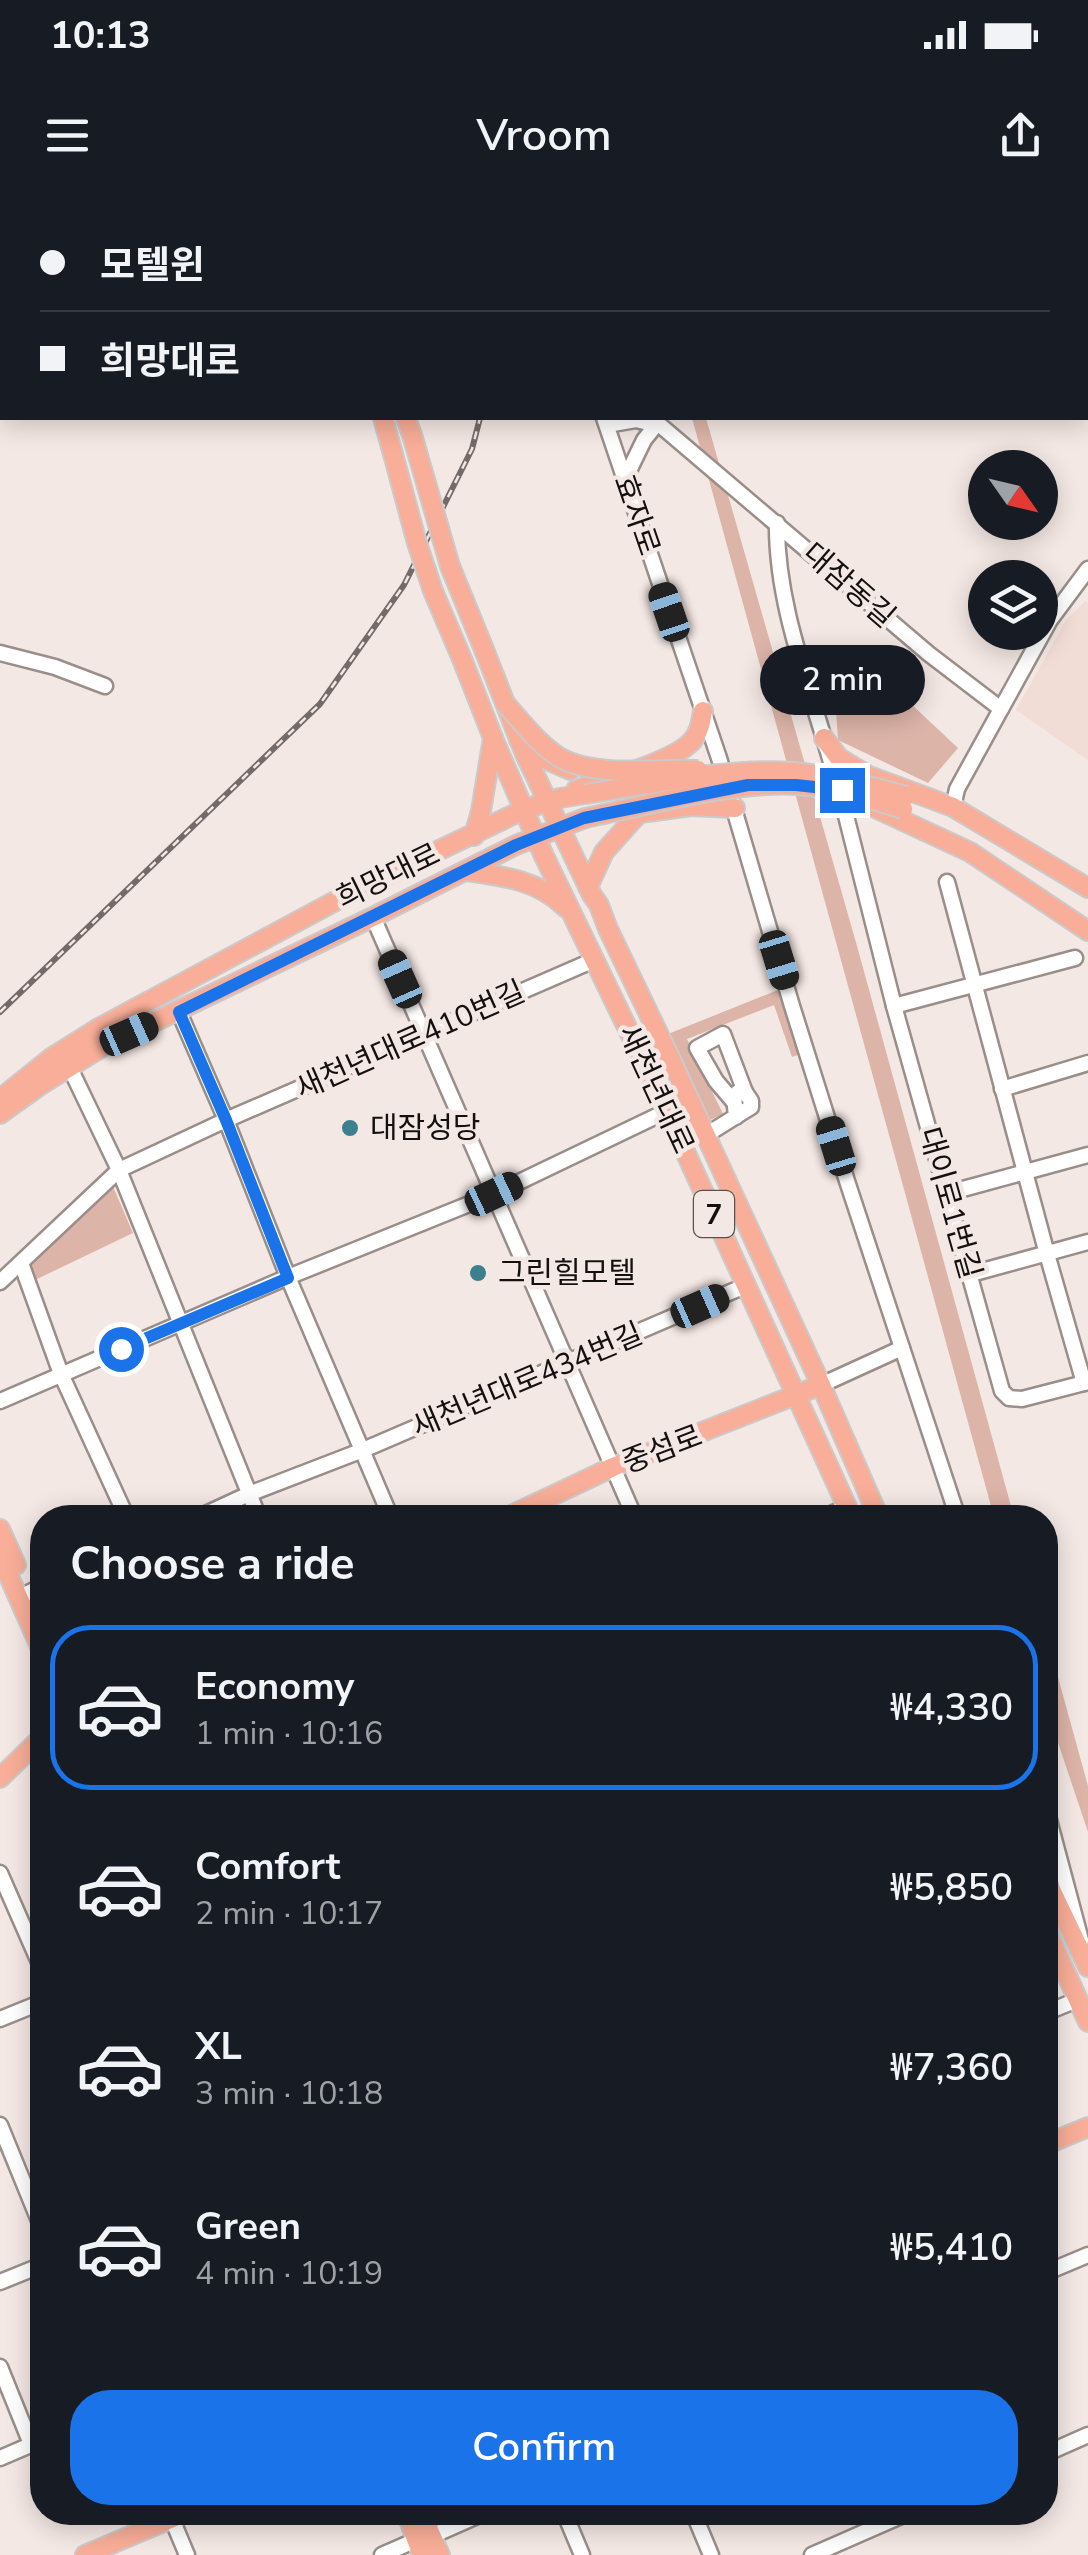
<!DOCTYPE html>
<meta charset="utf-8">
<style>
:root{--surface:#171b24;--page:#20242c;--text:#f1f3f6;--muted:#9ea1a6;--line:#363941;--accent:#1a73e8}
body{margin:0;font-family:"Nunito Sans","Noto Sans KR",sans-serif;background:var(--page);color:var(--text);height:100vh;display:flex;flex-direction:column;font-size:38px;white-space:nowrap}
*{box-sizing:border-box;margin:0}
p{font-size:32px;color:var(--muted)}
.icon{flex:none;width:55px;height:55px;fill:none;stroke:currentColor;stroke-width:2;stroke-linecap:round;stroke-linejoin:round}
.map{position:relative;flex:1;overflow:hidden}
.panel{position:absolute;left:30px;top:1305px;width:1028px;height:1020px;display:flex;flex-direction:column;background:var(--surface);border-radius:40px;box-shadow:0 5px 25px #0003}
.panel>*{flex:none}
.hud{position:absolute;left:0px;top:0px;width:1090px;height:220px;box-shadow:0 5px 25px #0003;display:grid;align-content:center;height:220px;padding:0 40px;background:var(--surface)}
.needle{width:65px;rotate:124deg}
.tools{position:absolute;left:968px;top:250px;display:grid;gap:20px}
.tools a{display:grid;place-items:center;width:90px;height:90px;border-radius:50%;background:var(--surface);box-shadow:0 5px 25px #0003;font-size:50px}
.end{position:absolute;width:45px;height:45px;margin:-22px;border:12px solid #1a73e8;background:#fff;box-shadow:0 0 0 5px #fff}
.from{border-radius:50%}
.bubble{position:absolute;height:70px;border-radius:35px;background:var(--surface);box-shadow:0 5px 25px #0003;font-size:32px;font-weight:600;line-height:70px;text-align:center}
.car{position:absolute;width:30px;height:60px;margin:-30px -15px;border-radius:12px;box-shadow:0 0 8px 2px #0007;background:linear-gradient(#222 24%,#8ab4d8 0 40%,#222 0 76%,#8ab4d8 0 86%,#222 0)}
.hud b{display:flex;align-items:center;gap:35px;height:95px;font-size:38px}
.hud b+b{border-top:2px solid var(--line)}
.hud i{width:25px;height:25px;background:var(--text)}
ul{padding:0;list-style:none}
li{display:flex;align-items:center;gap:30px;height:165px;margin:0 20px 15px;padding:0 20px;border:5px solid transparent;border-radius:40px}
li div{flex:1}
li b{display:block;font-size:38px}
li em{font-style:normal;font-weight:600}
li.active{border-color:var(--accent)}
li>.icon{width:90px;height:90px;stroke-width:1.5}
h2{padding:0 40px;font-size:45px;line-height:120px}
.button{display:flex;gap:20px;margin-top:auto;padding:20px 40px}
.button a{flex:1;height:115px;border-radius:40px;background:var(--accent);color:#fff;font-size:40px;font-weight:600;line-height:115px;text-align:center}
.status{display:flex;justify-content:space-between;align-items:center;height:70px;padding:0 50px;background:var(--surface);direction:ltr}
.status svg{height:28px;fill:currentColor}
header{display:flex;justify-content:space-between;align-items:center;height:130px;padding:0 40px;background:var(--surface);font-size:45px;font-weight:600}
.map>svg:first-child{display:block}
.built{fill:#f1dcd6}
.green{fill:#ddb4a8}
.lines{fill:none;stroke-linecap:round;stroke-linejoin:round}
.minor-casing{stroke:#998e8a;stroke-width:19}
.major-casing{stroke:#cbcaca;stroke-width:22}
.minor{stroke:#fff;stroke-width:14}
.major{stroke:#f8ae98;stroke-width:18}
.rail-casing{stroke:#736b69;stroke-width:6}
.rail{stroke:#f4e8e4;stroke-width:2.5;stroke-dasharray:8;stroke-linecap:butt}
.major-bridge-casing{stroke:#cbcaca;stroke-width:22;stroke-linecap:butt}
.major-bridge{stroke:#f8ae98;stroke-width:18}
.route{stroke:#1a73e8;stroke-width:12}
.poi-dot{fill:#3b808d;stroke:#f4e8e4;stroke-width:4}
.labels{text-anchor:middle;stroke-width:9;stroke-linejoin:round;paint-order:stroke}
.shield{fill:#f4e8e4;stroke:#57514f;stroke-width:2.5}
.shield-label{font-size:28px;font-weight:bold;fill:#14100f}
.street-label{font-size:30px;fill:#14100f;stroke:#f4e8e4}
.poi-label{font-size:30px;fill:#14100f;stroke:#f4e8e4;text-anchor:start}
</style>
<div class="status"><b>10:13</b><svg viewBox="0 0 49 12"><path d="M0 12V9h3v3zM5 12V6h3v6zM10 12V3h3v9zM15 12V0h3v12zM26 1h20v11H26zM47 4h2v5h-2z"/></svg></div>
<header><svg class="icon" aria-label="menu" viewBox="0 0 24 24"><path d="M4 6h16M4 12h16M4 18h16"/></svg>Vroom<svg class="icon" aria-label="share" viewBox="0 0 24 24"><path d="M12 15V3M7 8l5-5 5 5M5 13v7h14v-7"/></svg></header>
<div class="map">
<svg width="1088" height="2355" viewBox="0 0 1088 2355">
<rect width="100%" height="100%" fill="#f4e8e4"/>
<polygon class="built" points="1086,401 1088,403 1088,560 1016,510 1066,420"/>
<g class="green">
<polygon points="692,218 706,218 857,746 1014,1317 994,1317"/>
<polygon points="862,458 958,548 928,583 838,540 835,496"/>
<polygon points="783,788 803,853 792,857 774,805 687,839 723,914 708,921 668,834"/>
<polygon points="111,982 133,1033 35,1080 26,1064"/>
<polygon points="1045,1430 1088,1586 1088,1632 1045,1504"/>
</g>
<g class="lines">
<g class="minor-casing">
<g id="minor">
<polyline points="76,0 79,2"/>
<polyline points="530,0 531,2"/>
<polyline points="568,2 569,0"/>
<polyline points="0,32 2,34"/>
<polyline points="0,52 2,51"/>
<polyline points="1088,71 1088,70"/>
<polyline points="1088,139 1088,140"/>
<polyline points="604,218 719,558 792,806 847,981 958,1318"/>
<polyline points="607,225 636,220 661,226 929,454 1001,509 1050,420 1088,369"/>
<polyline points="625,279 644,240 656,225"/>
<path d="M 777,323 C 776,408 812,491 834,573"/>
<polyline points="0,453 55,467 105,486"/>
<polyline points="841,596 894,806 1002,1191 1009,1198 1022,1199 1088,1182"/>
<polyline points="953,607 957,589 1001,509"/>
<polyline points="947,682 1047,1054 1084,1183"/>
<polyline points="373,717 635,1318"/>
<polyline points="894,806 1075,758"/>
<polyline points="179,812 226,920 288,1077 391,1318"/>
<polyline points="70,868 119,970 259,1318"/>
<polyline points="1002,889 1088,863"/>
<polyline points="733,901 716,881 697,848 723,834 745,892"/>
<polyline points="706,935 751,907 751,901 745,892 738,892 734,896 736,917"/>
<polyline points="948,993 1088,955"/>
<polyline points="21,1063 61,1174 127,1318"/>
<polyline points="971,1074 1088,1042"/>
<polyline points="0,1082 119,970 226,920 594,760"/>
<polyline points="821,1185 902,1148"/>
<polyline points="0,1201 288,1077 494,994 667,911"/>
<polyline points="197,1318 249,1294 363,1250 747,1085"/>
<polyline points="822,1318 847,1307"/>
<polyline points="28,1393 42,1386"/>
<polyline points="1045,1605 1081,1740"/>
<polyline points="0,1673 42,1769"/>
<polyline points="1045,1813 1077,1800"/>
<polyline points="0,1819 42,1802"/>
<polyline points="0,1925 42,2028"/>
<polyline points="1045,2073 1088,2055"/>
<polyline points="0,2082 42,2065"/>
<polyline points="0,2167 31,2244"/>
<polyline points="1045,2254 1088,2235"/>
<polyline points="0,2258 42,2240"/>
<polyline points="169,2312 187,2355"/>
<polyline points="564,2312 582,2355"/>
<polyline points="693,2312 711,2355"/>
<polyline points="432,2336 486,2312"/>
<polyline points="382,2355 416,2340"/>
<polyline points="812,2355 910,2312"/>
</g>
</g>
<g class="major-casing">
<g id="major">
<polyline points="331,0 335,2"/>
<polyline points="351,0 352,2"/>
<polyline points="376,0 376,2"/>
<polyline points="195,2 201,0"/>
<polyline points="264,2 269,0"/>
<polyline points="390,2 391,0"/>
<polyline points="0,96 2,95"/>
<polyline points="0,123 2,122"/>
<polyline points="383,218 393,254"/>
<polyline points="406,218 413,238"/>
<polyline points="485,452 525,554 592,695 599,705 608,729 672,862 821,1185 879,1318"/>
<polyline points="462,459 495,543 544,656 652,879 852,1318"/>
<polyline points="824,538 839,558 867,575"/>
<polyline points="519,540 543,558 570,570"/>
<polyline points="851,576 872,577 953,607 1088,688"/>
<path d="M 576,590 C 604,581 676,561 693,540 C 700,531 701,522 703,511"/>
<polyline points="869,605 970,652 1088,731"/>
<polyline points="640,613 691,606 735,608"/>
<polyline points="474,636 481,611 493,538"/>
<path d="M 466,671 C 502,676 538,680 565,707"/>
<polyline points="588,687 604,652 639,613"/>
<polyline points="0,899 51,858 97,829 354,691 525,609 560,598 585,594"/>
<polyline points="0,914 39,886 104,846 373,717 516,645 585,618"/>
<polyline points="505,1318 613,1267 821,1185"/>
<polyline points="0,1329 16,1365"/>
<polyline points="0,1356 42,1451"/>
<polyline points="0,1578 42,1537"/>
<polyline points="1045,1677 1088,1767"/>
<polyline points="1045,1727 1088,1822"/>
<polyline points="1045,1945 1088,1927"/>
<polyline points="406,2312 422,2355"/>
<polyline points="421,2312 440,2355"/>
<polyline points="85,2355 187,2312"/>
</g>
</g>
<use href="#minor" class="minor"/>
<use href="#major" class="major"/>
<g class="rail-casing">
<g id="rail">
<polyline points="537,2 538,0"/>
<polyline points="0,812 320,504 404,385 472,249 480,218"/>
</g>
</g>
<use href="#rail" class="rail"/>
<g class="major-bridge-casing">
<g id="major-bridge">
<polyline points="413,238 450,366 485,452"/>
<polyline points="393,254 417,343 433,391 462,459"/>
<path d="M 504,502 C 521,521 537,543 559,557 C 594,578 657,568 698,570"/>
<path d="M 585,594 C 649,585 729,567 793,572 C 832,575 868,586 906,596"/>
<path d="M 585,618 C 650,605 732,581 798,585 C 834,587 868,598 903,609"/>
</g>
</g>
<use href="#major-bridge" class="major-bridge"/>
</g>
<g class="lines">
<polyline class="route" points="121,1149 288,1078 226,920 179,812 516,645 584,618 748,585 796,585 842,590"/>
</g>
<g class="poi-dot">
<circle cx="350" cy="928" r="10"/>
<circle cx="478" cy="1073" r="10"/>
</g>
<g class="labels">
<rect class="shield" x="694" y="991" width="40" height="46" rx="8"/>
<g class="shield-label">
<text x="714" y="1024">7</text>
</g>
<g class="street-label">
<text transform="translate(637 315) rotate(71)" y="10">효자로</text>
<text transform="translate(849 385) rotate(41)" y="10">대잠동길</text>
<text transform="translate(388 676) rotate(-26)" y="10">희망대로</text>
<text transform="translate(410 840) rotate(-24)" y="10">새천년대로410번길</text>
<text transform="translate(656 889) rotate(65)" y="10">새천년대로</text>
<text transform="translate(950 1003) rotate(74)" y="10">대이로1번길</text>
<text transform="translate(527 1180) rotate(-23)" y="10">새천년대로434번길</text>
<text transform="translate(662 1249) rotate(-21)" y="10">중섬로</text>
</g>
<g class="poi-label">
<text x="370" y="938">대잠성당</text>
<text x="498" y="1083">그린힐모텔</text>
</g>
</g>
</svg>
<div class="tools">
<a><svg class="needle" viewBox="-14 -14 28 28"><path d="M0-13l5 13h-10z" fill="#e53935"/><path d="M0 13l5-13h-10z" fill="#9ea1a6"/></svg></a>
<a><svg class="icon" aria-label="layers" viewBox="0 0 24 24"><path d="M12 4l9 5-9 5-9-5zM3 14l9 5 9-5"/></svg></a>
</div>
<i class="end from" style="left:121px;top:1149px"></i>
<i class="end" style="left:842px;top:590px"></i>
<div class="bubble" style="left:760px;top:445px;width:165px">2 min</div>
<i class="car" style="left:669px;top:412px;rotate:341deg"></i>
<i class="car" style="left:779px;top:760px;rotate:163deg"></i>
<i class="car" style="left:400px;top:779px;rotate:336deg"></i>
<i class="car" style="left:129px;top:834px;rotate:66deg"></i>
<i class="car" style="left:836px;top:946px;rotate:343deg"></i>
<i class="car" style="left:494px;top:994px;rotate:65deg"></i>
<i class="car" style="left:700px;top:1106px;rotate:66deg"></i>
<div class="hud">
<b><i class="from"></i>모텔윈</b>
<b><i></i>희망대로</b>
</div>
<section class="panel">
<h2>Choose a ride</h2>
<ul>
<li class="active"><svg class="icon" aria-label="car" viewBox="0 0 24 24"><path d="M5 17H2v-5l4-1 3-4h7l3 4 3 1v5h-3M9 17h6M6 11h13"/><circle cx="7" cy="17" r="2"/><circle cx="17" cy="17" r="2"/></svg><div><b>Economy</b><p>1 min · 10:16</p></div><em>₩4,330</em></li>
<li><svg class="icon" aria-label="car" viewBox="0 0 24 24"><path d="M5 17H2v-5l4-1 3-4h7l3 4 3 1v5h-3M9 17h6M6 11h13"/><circle cx="7" cy="17" r="2"/><circle cx="17" cy="17" r="2"/></svg><div><b>Comfort</b><p>2 min · 10:17</p></div><em>₩5,850</em></li>
<li><svg class="icon" aria-label="car" viewBox="0 0 24 24"><path d="M5 17H2v-5l4-1 3-4h7l3 4 3 1v5h-3M9 17h6M6 11h13"/><circle cx="7" cy="17" r="2"/><circle cx="17" cy="17" r="2"/></svg><div><b>XL</b><p>3 min · 10:18</p></div><em>₩7,360</em></li>
<li><svg class="icon" aria-label="car" viewBox="0 0 24 24"><path d="M5 17H2v-5l4-1 3-4h7l3 4 3 1v5h-3M9 17h6M6 11h13"/><circle cx="7" cy="17" r="2"/><circle cx="17" cy="17" r="2"/></svg><div><b>Green</b><p>4 min · 10:19</p></div><em>₩5,410</em></li>
</ul>
<div class="button"><a>Confirm</a></div>
</section>
</div>
